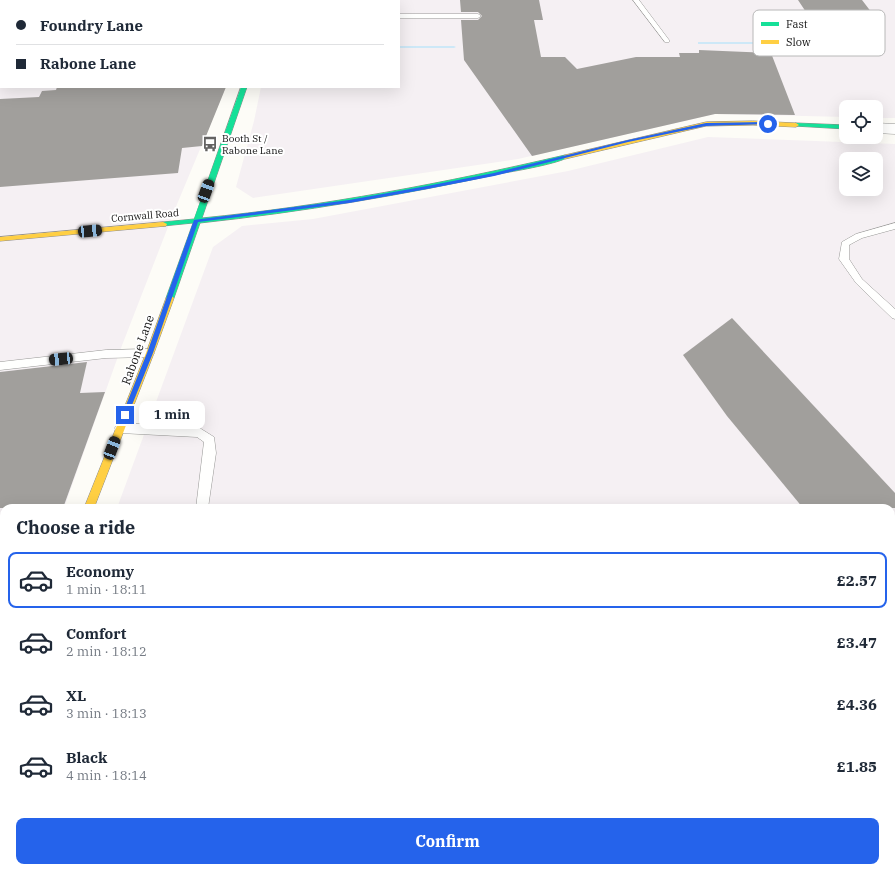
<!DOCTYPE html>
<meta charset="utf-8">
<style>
:root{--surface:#fff;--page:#f2f2f3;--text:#1f2937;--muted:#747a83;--line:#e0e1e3;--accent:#2563eb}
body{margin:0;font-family:"IBM Plex Serif",serif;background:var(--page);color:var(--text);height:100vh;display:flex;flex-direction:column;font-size:15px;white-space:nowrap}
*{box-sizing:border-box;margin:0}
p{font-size:13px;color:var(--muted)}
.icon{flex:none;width:22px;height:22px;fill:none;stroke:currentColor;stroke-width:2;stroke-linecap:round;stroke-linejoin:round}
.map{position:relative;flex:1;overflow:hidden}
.side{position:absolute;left:0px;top:504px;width:895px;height:368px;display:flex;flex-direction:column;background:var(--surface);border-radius:12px 12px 0 0;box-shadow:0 4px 16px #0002}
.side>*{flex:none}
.banner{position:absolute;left:0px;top:0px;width:400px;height:88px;box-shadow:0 4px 16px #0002;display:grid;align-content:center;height:88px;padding:0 16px;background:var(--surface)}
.controls{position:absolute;left:839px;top:100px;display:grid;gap:8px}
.controls a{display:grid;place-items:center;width:44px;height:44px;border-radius:8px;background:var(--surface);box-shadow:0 4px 16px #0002;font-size:20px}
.end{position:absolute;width:18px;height:18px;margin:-9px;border:5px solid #2563eb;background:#fff;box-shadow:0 0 0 2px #fff}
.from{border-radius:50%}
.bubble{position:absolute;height:28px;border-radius:8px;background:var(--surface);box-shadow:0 4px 16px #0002;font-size:13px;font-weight:800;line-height:28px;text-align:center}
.car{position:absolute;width:12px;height:24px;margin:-12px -6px;border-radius:5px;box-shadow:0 0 3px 1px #0007;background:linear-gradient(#222 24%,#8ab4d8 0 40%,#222 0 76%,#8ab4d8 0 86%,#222 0)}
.banner b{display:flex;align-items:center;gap:14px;height:38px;font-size:15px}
.banner b+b{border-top:1px solid var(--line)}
.banner i{width:10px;height:10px;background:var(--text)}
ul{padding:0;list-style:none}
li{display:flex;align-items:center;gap:12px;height:56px;margin:0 8px 6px;padding:0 8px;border:2px solid transparent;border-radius:8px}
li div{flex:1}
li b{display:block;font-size:15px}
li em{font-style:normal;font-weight:800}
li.on{border-color:var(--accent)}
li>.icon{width:36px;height:36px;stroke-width:1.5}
h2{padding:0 16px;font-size:18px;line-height:48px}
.button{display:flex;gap:8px;margin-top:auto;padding:8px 16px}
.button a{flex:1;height:46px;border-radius:8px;background:var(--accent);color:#fff;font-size:16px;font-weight:800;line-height:46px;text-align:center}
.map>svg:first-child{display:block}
.industrial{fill:#f5f0f3;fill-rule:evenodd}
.water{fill:#cde8f7}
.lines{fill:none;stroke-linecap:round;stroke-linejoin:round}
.stream{fill:#cde8f7;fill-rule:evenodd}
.building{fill:#a19f9c}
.lane-casing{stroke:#979795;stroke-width:1}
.street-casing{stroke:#979795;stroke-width:1}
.fast-casing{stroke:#8e8d8b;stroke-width:1}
.slow-casing{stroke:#8e8d8b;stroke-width:1}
.path{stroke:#b9b9b8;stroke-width:3;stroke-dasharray:5 2.5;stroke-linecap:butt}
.lane{fill:#fffffe;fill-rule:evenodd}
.street{fill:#fffffe;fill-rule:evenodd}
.fast{fill:#16e098;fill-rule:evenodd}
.slow{fill:#ffcf43;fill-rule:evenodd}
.route{fill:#2563eb}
.labels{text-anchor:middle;stroke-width:4;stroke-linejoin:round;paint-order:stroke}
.far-poi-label{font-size:10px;fill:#111;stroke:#fff;text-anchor:start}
.far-street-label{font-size:10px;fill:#111;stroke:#fff}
.street-label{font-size:12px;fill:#111;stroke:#fff}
.key{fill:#fff;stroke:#b8b8b8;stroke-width:1}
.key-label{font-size:11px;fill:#111}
</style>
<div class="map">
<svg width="895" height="872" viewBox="0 0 895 872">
<rect width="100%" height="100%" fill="#fdfcf7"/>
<g class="industrial">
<polygon points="0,0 270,0 1,1 1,87 226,87 175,209 121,348 64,508 4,508 4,653 0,660"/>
<polygon points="294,0 895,0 895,118 876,118 876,107 846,107 846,117 715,114 518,159 253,198 236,187 254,121 261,87 399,87 399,1"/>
<path d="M 708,137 L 895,144 L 895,872 L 385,872 L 373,868 L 891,868 L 891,508 L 117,508 L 213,247 L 242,226 L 313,219 L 568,171 ZM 846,159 L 876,159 L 876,189 L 846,189 Z"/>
</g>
<polygon class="water" points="0,808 4,808 4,868 330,868 340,872 0,872"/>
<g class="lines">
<g class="stream">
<polygon points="698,42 814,42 816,43 814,44 698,44"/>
<polygon points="399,46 454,46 456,47 454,48 399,48"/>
</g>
</g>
<g class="building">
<polygon points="460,0 539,0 543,20 534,20 541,57 565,57 577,69 636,57 680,57 679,53 699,53 699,50 771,53 795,115 715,114 532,156 464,60 461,20 478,20 482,16 478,12 461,12"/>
<polygon points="798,0 862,0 885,30 838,30 831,21 812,21"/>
<polygon points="57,87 226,87 202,146 182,148 178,173 0,187 0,99 39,97 42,91 56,90"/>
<polygon points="732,318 895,493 895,508 803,508 727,416 683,355"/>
<polygon points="87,362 80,393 105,392 63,508 0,508 0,372"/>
</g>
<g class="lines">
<g class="lane-casing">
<g id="lane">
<polygon points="633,0 639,0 669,40 669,42 665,42"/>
<polygon points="399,14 478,14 481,16 478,18 399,18"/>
<rect x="0" y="74" width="1" height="4"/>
<polygon points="895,223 895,229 862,238 849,245 849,259 862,279 895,309 895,319 892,318 856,283 839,259 842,242 856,234"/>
<polygon points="150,349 155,353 150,357 106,358 0,370 0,362 106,350"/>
<polygon points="120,423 198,427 214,437 216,453 208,508 196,508 204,442 197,437 120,433 116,431 115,428 116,425"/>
</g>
</g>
<g class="street-casing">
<polygon id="street" points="876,123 895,124 895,134 876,133"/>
</g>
<g class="fast-casing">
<g id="fast">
<polygon points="279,0 285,0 278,1"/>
<path d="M 241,87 L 247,87 L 202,218 C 324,206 445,183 565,155 L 568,157 C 561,163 516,171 504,173 C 403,195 302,212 200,223 L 174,298 L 170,301 L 167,300 L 166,298 L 193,223 L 163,226 L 159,224 L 163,222 L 194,219 Z"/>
<polygon points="796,123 846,125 846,129 794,126 793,125"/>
<polygon points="4,704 4,723 0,725 0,706"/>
</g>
</g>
<g class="slow-casing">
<g id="slow">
<polygon points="753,121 796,123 799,125 796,127 753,125 706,126 565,159 562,157 565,155 706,122"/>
<polygon points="163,222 167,224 166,226 0,241 0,237"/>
<polygon points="170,295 174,298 154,353 94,508 84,508 146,353 166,298"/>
</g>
</g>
<g class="path">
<polyline points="0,795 4,796"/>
<polyline points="376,868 385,872"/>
</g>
<use href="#lane" class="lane"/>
<use href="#street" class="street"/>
<use href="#fast" class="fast"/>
<use href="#slow" class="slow"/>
</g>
<polygon class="route" points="768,122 770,124 706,126 628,142 494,176 427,189 349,203 198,222 153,353 128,415 125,418 122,415 147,353 194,220 349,200 427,186 494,173 628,140 706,123"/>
<defs>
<g id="bus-bare" transform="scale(1.2)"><path d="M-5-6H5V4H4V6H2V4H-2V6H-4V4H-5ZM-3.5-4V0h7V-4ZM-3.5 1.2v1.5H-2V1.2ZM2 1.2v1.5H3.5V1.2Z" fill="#646362" stroke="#fff" stroke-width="2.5" paint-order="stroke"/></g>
</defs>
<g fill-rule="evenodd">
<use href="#bus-bare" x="210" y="144"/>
</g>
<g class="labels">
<g class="far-poi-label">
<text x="222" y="142">Booth St /<tspan x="222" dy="12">Rabone Lane</tspan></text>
</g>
<g class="far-street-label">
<text transform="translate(145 215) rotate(-5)" y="4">Cornwall Road</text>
</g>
<g class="street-label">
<text transform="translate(138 350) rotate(-70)" y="4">Rabone Lane</text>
</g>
</g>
<rect x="753" y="10" width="132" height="46" rx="6" class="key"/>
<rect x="761" y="22" width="18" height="4" fill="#16e098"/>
<rect x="761" y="40" width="18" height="4" fill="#ffcf43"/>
<g class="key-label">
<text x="786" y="28">Fast</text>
<text x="786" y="46">Slow</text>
</g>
</svg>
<div class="controls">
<a><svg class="icon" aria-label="locate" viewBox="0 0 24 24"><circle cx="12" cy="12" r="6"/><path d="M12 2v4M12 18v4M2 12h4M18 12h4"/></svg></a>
<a><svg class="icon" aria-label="layers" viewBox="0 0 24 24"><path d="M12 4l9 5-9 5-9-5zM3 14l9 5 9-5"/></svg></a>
</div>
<i class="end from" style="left:768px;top:124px"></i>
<i class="end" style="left:125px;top:415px"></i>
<div class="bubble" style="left:139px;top:401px;width:66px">1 min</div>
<i class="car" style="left:206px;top:191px;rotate:20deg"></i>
<i class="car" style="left:90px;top:231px;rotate:85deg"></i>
<i class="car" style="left:61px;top:359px;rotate:264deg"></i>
<i class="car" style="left:112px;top:448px;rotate:21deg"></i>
<div class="banner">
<b><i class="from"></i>Foundry Lane</b>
<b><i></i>Rabone Lane</b>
</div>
<section class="side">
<h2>Choose a ride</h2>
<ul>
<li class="on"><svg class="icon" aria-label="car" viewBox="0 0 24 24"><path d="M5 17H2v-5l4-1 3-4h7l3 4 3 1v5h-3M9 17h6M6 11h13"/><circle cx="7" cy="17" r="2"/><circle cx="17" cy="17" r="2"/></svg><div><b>Economy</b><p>1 min · 18:11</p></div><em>£2.57</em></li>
<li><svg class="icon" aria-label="car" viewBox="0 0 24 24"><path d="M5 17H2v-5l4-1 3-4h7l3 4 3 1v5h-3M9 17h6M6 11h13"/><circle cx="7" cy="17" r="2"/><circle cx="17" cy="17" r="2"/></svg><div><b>Comfort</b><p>2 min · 18:12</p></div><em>£3.47</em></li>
<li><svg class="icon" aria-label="car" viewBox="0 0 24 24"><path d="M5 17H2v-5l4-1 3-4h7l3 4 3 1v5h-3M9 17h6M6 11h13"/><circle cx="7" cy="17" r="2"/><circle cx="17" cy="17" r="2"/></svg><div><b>XL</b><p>3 min · 18:13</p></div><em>£4.36</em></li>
<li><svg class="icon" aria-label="car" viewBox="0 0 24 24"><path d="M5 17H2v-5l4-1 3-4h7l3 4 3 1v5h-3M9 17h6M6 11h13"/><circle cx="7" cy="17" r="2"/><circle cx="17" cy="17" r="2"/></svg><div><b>Black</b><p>4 min · 18:14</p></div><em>£1.85</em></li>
</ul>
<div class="button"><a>Confirm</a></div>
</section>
</div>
